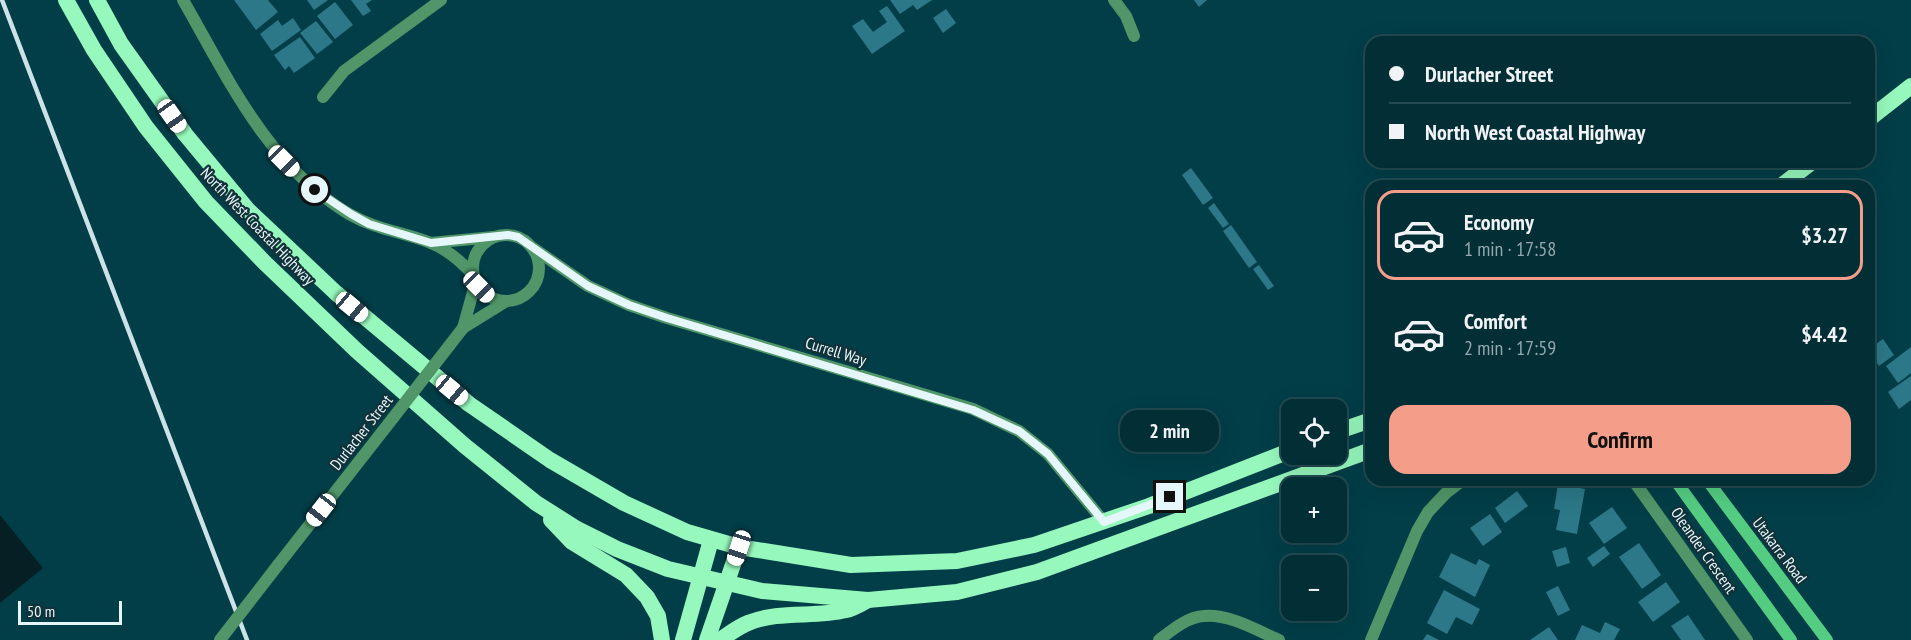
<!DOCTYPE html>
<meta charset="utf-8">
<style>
:root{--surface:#022e36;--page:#103a42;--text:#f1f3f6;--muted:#96a8ad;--line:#234a51;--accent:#f49e8a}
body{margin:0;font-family:"PT Sans Narrow",sans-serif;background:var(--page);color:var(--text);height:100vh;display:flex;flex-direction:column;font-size:22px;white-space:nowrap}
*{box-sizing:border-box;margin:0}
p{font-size:20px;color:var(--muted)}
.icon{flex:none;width:33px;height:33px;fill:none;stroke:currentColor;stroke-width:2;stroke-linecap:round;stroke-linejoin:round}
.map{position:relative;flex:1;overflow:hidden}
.sheet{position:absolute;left:1365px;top:180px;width:510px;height:306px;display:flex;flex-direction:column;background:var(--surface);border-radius:18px;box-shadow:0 6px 24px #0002,0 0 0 2px var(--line)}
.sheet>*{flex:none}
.guide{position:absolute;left:1365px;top:36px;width:510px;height:132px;border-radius:18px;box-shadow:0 6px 24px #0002,0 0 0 2px var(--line);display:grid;align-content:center;height:132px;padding:0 24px;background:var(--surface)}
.fabs{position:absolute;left:1281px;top:399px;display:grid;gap:12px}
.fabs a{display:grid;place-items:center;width:66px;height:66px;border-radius:12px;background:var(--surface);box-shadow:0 6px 24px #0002,0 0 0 2px var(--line);font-size:30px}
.scale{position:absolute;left:18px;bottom:15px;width:104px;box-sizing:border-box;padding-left:6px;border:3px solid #e6f7fb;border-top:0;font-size:16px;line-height:21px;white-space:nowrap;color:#e6f7fb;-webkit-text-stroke:4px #123138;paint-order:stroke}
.end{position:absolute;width:27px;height:27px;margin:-14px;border:8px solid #e6f7fb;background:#111;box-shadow:0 0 0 3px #111}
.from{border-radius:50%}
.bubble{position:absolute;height:42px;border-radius:18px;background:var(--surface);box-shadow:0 6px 24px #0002,0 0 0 2px var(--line);font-size:20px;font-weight:700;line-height:42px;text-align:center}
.car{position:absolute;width:18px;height:36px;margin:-18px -9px;border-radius:8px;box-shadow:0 0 4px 2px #0007;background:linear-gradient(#fff 24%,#345 0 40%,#fff 0 76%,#345 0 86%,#fff 0)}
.guide b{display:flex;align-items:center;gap:21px;height:57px;font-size:22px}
.guide b+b{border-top:2px solid var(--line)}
.guide i{width:15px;height:15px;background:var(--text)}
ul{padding:10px 0 0;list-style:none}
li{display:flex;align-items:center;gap:18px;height:90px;margin:0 12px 9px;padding:0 12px;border:3px solid transparent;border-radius:18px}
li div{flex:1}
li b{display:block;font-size:22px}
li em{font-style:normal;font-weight:700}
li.selected{border-color:var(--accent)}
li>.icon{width:54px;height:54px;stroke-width:1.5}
.primary-button{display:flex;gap:12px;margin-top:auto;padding:12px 24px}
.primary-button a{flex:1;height:69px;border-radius:18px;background:var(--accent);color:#111;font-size:24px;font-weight:700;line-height:69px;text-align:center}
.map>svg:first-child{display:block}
.water{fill:#061f25}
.building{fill:#2c7888}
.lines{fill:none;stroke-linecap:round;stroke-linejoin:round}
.minor{stroke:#509668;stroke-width:12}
.tertiary{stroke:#509668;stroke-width:12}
.secondary{stroke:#54cc82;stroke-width:12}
.trunk{stroke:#96f8bc;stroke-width:16}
.rail{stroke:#cce2e7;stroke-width:4.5}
.tertiary-bridge{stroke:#509668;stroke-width:12}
.route{stroke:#e6f7fb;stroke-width:8}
.labels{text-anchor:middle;stroke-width:4.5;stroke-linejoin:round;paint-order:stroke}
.street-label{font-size:16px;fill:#e6f7fb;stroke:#123138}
</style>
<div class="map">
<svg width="1911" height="640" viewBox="0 0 1911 640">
<rect width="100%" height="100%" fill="#023e48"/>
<polygon class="water" points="0,515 43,568 0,603"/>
<g class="building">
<polygon points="234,0 268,0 278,12 256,30"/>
<polygon points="307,0 328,0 314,10"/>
<polygon points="351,0 372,0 366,4 371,11 363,16"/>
<polygon points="890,0 932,0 917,10 913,5 900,14"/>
<polygon points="1194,0 1207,0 1199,7"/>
<polygon points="335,2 353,25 335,39 317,16"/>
<polygon points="887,6 905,31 872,54 852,26 863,19 873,32 887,22 879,11"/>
<polygon points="946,9 956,23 943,33 933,18"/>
<polygon points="293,18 301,30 272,51 260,34 278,20 282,26"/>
<polygon points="316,21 333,42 317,54 300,33"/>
<polygon points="300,37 315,58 294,73 289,66 285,70 274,55"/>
<polygon points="1191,168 1213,198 1203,205 1182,175"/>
<polygon points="1214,203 1229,224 1223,228 1208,208"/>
<polygon points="1231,225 1257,262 1249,268 1223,231"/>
<polygon points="1259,265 1274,286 1268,290 1253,269"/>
<polygon points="1883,339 1894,355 1879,366 1869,349"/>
<polygon points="1911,347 1911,373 1898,383 1886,366"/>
<polygon points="1911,376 1911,400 1899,409 1888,392"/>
<polygon points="1558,484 1585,489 1577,534 1556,530 1560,510 1554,509"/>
<polygon points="1517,491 1528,506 1505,523 1495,508"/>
<polygon points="1612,507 1627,528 1604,544 1589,523"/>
<polygon points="1490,514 1502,532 1483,546 1470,528"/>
<polygon points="1639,543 1661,575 1642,589 1619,557"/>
<polygon points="1604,546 1610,554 1593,567 1587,558"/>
<polygon points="1566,547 1570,563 1557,567 1552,551"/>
<polygon points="1451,553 1476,565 1479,559 1490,565 1475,597 1439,577"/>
<polygon points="1666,582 1680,602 1653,622 1638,602"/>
<polygon points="1558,586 1570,610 1558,616 1546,592"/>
<polygon points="1444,590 1480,609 1472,625 1456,617 1447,634 1427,623"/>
<polygon points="1688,615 1705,640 1681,640 1671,626"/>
<polygon points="1605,622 1620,629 1614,640 1575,640 1582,625 1600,633"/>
<polygon points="1549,627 1558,640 1530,640"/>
<polygon points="1427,634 1439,640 1423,640"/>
</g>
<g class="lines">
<g class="minor">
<polyline points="1114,0 1126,16 1134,36"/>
<polyline points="323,97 344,71 441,0"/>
<polyline points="1633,480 1747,640"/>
<polyline points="1371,640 1417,531 1428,512 1446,493 1463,480"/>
</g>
<g class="tertiary">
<path d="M 183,0 C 229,80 267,165 349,214 C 377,230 404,232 431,243 C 448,250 462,262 474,276"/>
<circle cx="506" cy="268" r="33"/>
<polyline points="431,243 493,237"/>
<polyline points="533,248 588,286 629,305 667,318 973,409 1019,431 1048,454 1104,522"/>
<polyline points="463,328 476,281"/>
<polyline points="449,346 463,328 505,302"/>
<polyline points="278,565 393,418"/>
<path d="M 1159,640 C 1172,630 1187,617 1204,616 C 1230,614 1256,630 1279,640"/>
</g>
<g class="secondary">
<polyline points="1675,480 1791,640"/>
<polyline points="1707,480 1827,640"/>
</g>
<g class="trunk">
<polyline points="66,0 94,50 146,127 206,202 265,263 357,351 465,446 536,503 577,529 617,549 668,569 762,591 868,600 957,592 1037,572 1371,450"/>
<polyline points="97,0 121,44 185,134 248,210 336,293 469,404 550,460 624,503 687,532 739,547 851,565 957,561 1034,545 1149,506 1292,450"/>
<polyline points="1869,119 1911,86"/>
<polyline points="1781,186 1812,162"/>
<polyline points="1336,432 1371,420"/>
<polyline points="551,520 572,542 626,575 647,597 658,616 662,640"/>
<polyline points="683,640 711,540"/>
<polyline points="707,640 739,547"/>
<path d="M 720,640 C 729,634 738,627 748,623 C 780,610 814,618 846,610 C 853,609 861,604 868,600"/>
</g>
<polyline class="rail" points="2,0 247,640"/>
<g class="tertiary-bridge">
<polyline points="393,418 449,346"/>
<polyline points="220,640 278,565"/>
</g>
</g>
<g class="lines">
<polyline class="route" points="315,190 351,214 369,224 431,243 508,235 518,237 588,286 629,305 667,318 973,410 1019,431 1048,454 1104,522 1170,497"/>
</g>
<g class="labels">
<g class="street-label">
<text transform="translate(258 226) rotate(46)" y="6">North West Coastal Highway</text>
<text transform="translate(836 351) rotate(17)" y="6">Currell Way</text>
<text transform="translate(361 432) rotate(-52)" y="6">Durlacher Street</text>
<text transform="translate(1704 550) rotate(55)" y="6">Oleander Crescent</text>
<text transform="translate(1780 550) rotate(53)" y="6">Utakarra Road</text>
</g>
</g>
</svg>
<div class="fabs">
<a><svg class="icon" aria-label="locate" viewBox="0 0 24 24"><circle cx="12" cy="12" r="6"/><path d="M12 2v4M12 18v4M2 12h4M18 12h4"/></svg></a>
<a>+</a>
<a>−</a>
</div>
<div class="scale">50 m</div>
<i class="end from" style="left:315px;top:190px"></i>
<i class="end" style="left:1170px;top:497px"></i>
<div class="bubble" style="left:1120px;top:410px;width:99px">2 min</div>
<i class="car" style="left:172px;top:116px;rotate:145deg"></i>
<i class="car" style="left:284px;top:161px;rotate:135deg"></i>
<i class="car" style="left:479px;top:287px;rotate:135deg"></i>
<i class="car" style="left:352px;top:307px;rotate:130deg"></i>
<i class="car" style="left:452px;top:390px;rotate:130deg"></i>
<i class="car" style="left:321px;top:510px;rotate:218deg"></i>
<i class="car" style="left:739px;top:548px;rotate:198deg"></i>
<div class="guide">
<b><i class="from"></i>Durlacher Street</b>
<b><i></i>North West Coastal Highway</b>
</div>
<section class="sheet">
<ul>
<li class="selected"><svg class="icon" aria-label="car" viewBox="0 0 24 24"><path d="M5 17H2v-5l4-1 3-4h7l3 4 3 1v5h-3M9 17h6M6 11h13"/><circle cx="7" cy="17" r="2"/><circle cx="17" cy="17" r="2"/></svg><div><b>Economy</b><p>1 min · 17:58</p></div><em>$3.27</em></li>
<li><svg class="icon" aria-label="car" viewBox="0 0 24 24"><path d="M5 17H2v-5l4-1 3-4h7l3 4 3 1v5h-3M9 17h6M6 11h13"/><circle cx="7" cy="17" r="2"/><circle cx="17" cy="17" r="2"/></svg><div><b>Comfort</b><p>2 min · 17:59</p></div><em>$4.42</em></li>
</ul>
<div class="primary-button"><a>Confirm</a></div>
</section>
</div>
